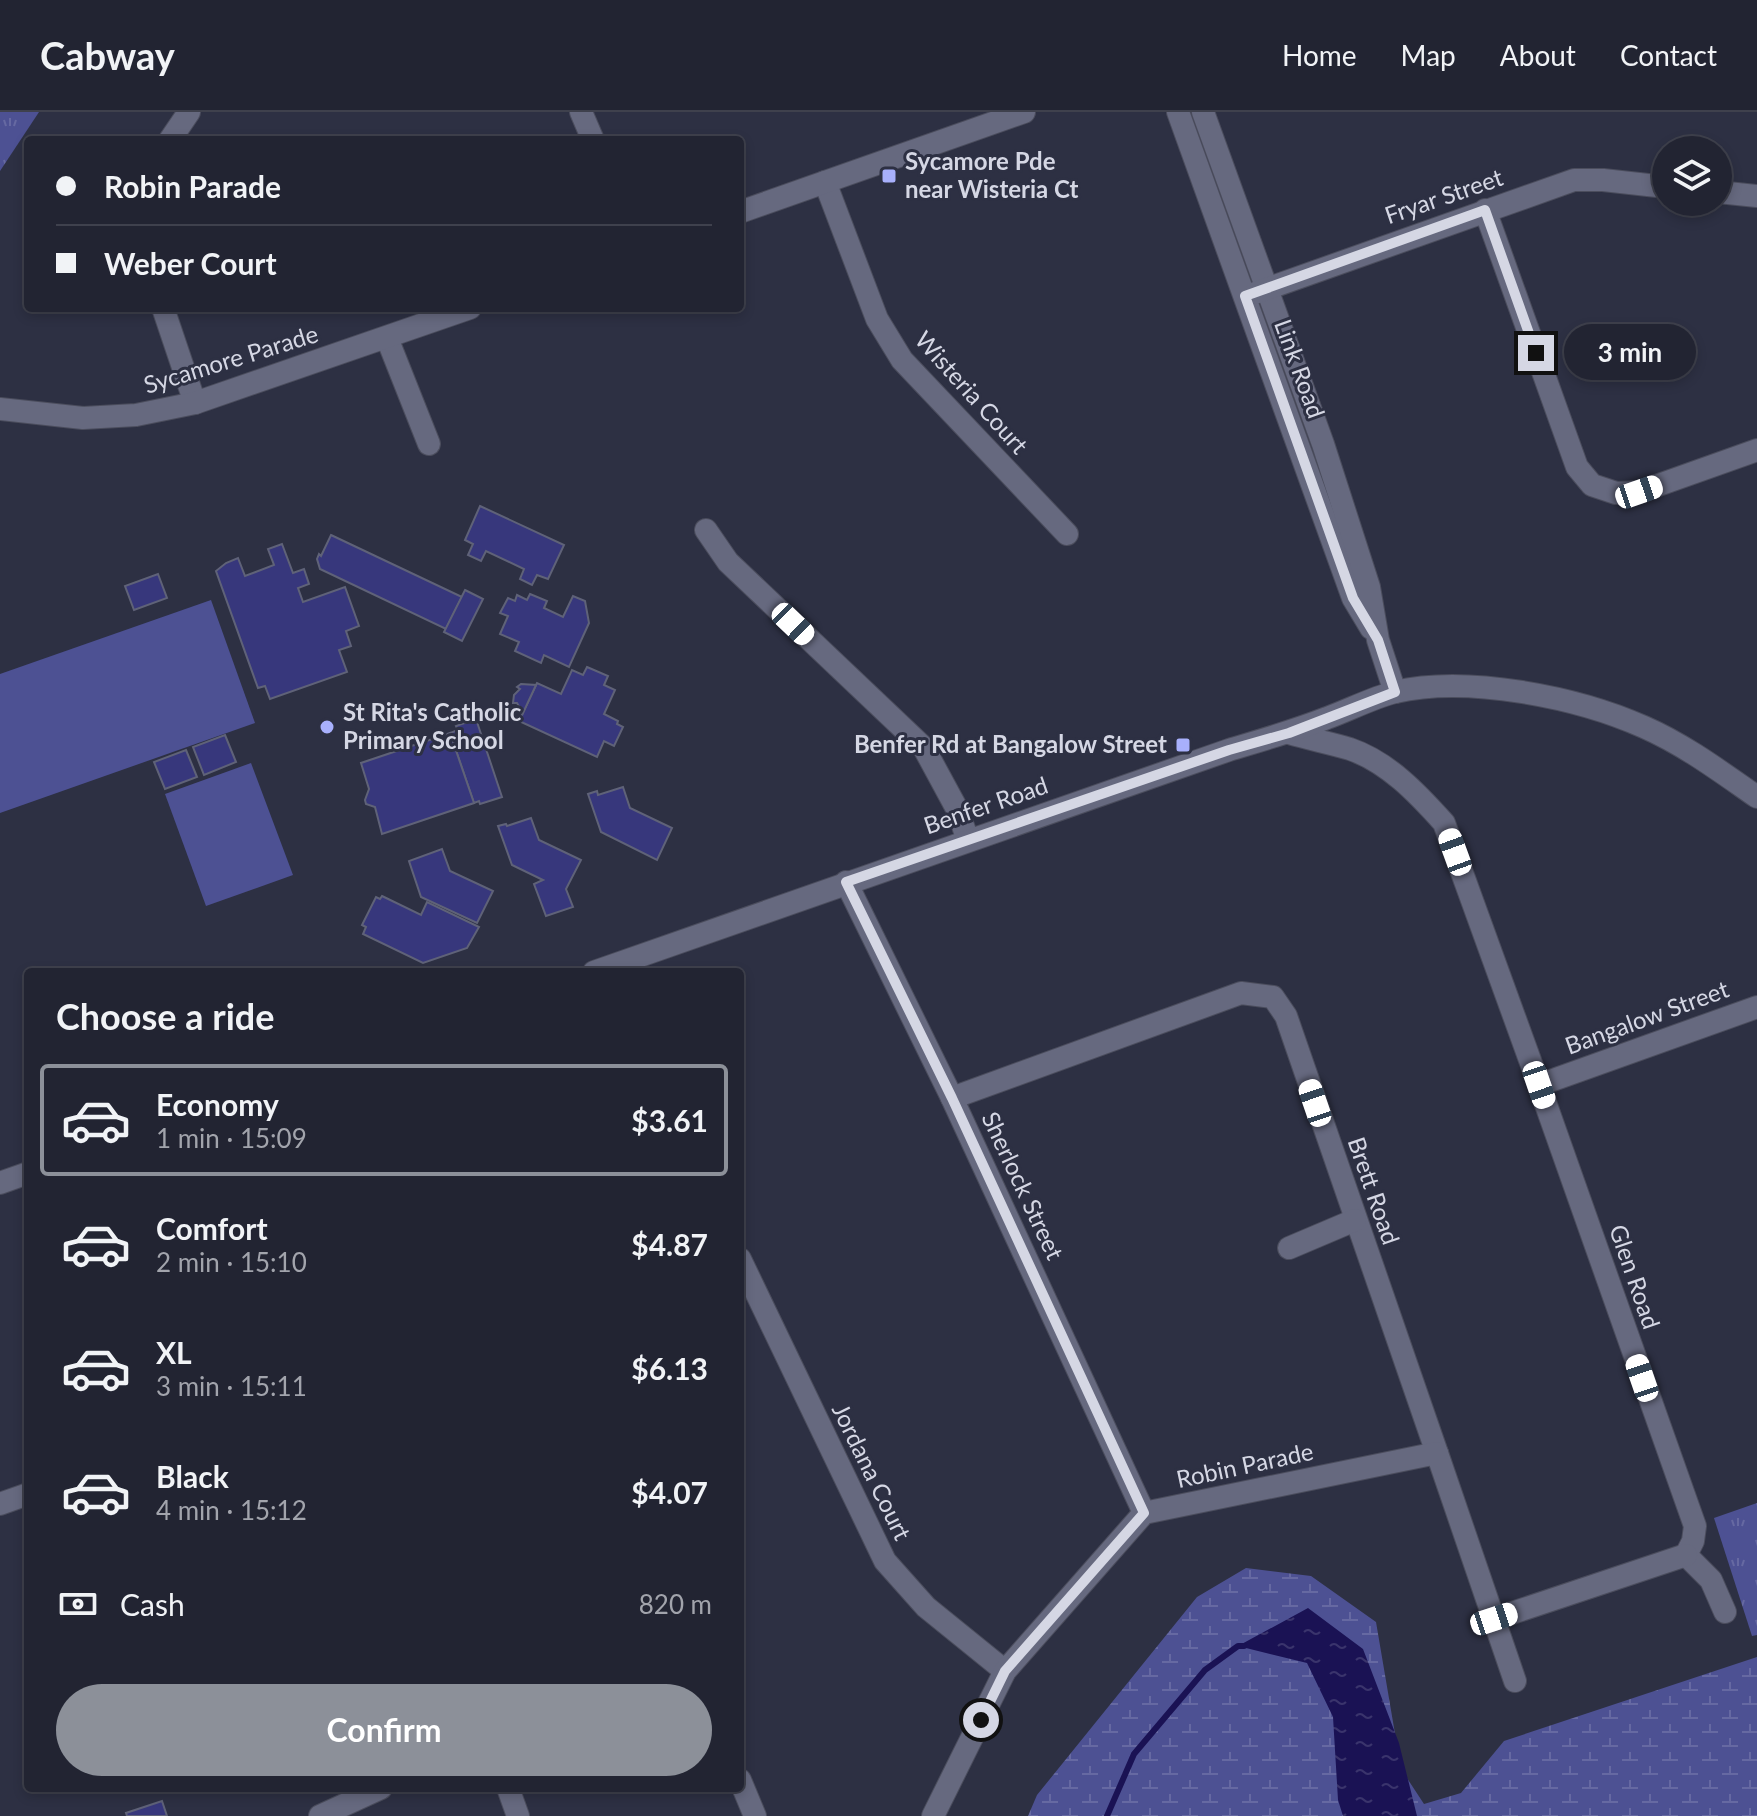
<!DOCTYPE html>
<meta charset="utf-8">
<style>
:root{--surface:#222432;--page:#2a2c3a;--text:#f1f3f6;--muted:#a2a4ac;--line:#3f414d;--accent:#8c9099}
body{margin:0;font-family:Lato,sans-serif;background:var(--page);color:var(--text);height:100vh;display:flex;flex-direction:column;font-size:30px;white-space:nowrap}
*{box-sizing:border-box;margin:0}
p{font-size:26px;color:var(--muted)}
.icon{flex:none;width:44px;height:44px;fill:none;stroke:currentColor;stroke-width:2;stroke-linecap:round;stroke-linejoin:round}
.map{position:relative;flex:1;overflow:hidden}
.sheet{position:absolute;left:24px;top:856px;width:720px;height:824px;display:flex;flex-direction:column;background:var(--surface);border-radius:8px;box-shadow:0 4px 12px #0003,0 0 0 2px var(--line)}
.sheet>*{flex:none}
.top-card{position:absolute;left:24px;top:24px;width:720px;height:176px;border-radius:8px;box-shadow:0 4px 12px #0003,0 0 0 2px var(--line);display:grid;align-content:center;height:176px;padding:0 32px;background:var(--surface)}
.tools{position:absolute;left:1652px;top:24px;display:grid;gap:16px}
.tools a{display:grid;place-items:center;width:80px;height:80px;border-radius:50%;background:var(--surface);box-shadow:0 4px 12px #0003,0 0 0 2px var(--line);font-size:40px}
.end{position:absolute;width:36px;height:36px;margin:-18px;border:10px solid #d5d7e4;background:#111;box-shadow:0 0 0 4px #111}
.from{border-radius:50%}
.bubble{position:absolute;height:56px;border-radius:28px;background:var(--surface);box-shadow:0 4px 12px #0003,0 0 0 2px var(--line);font-size:26px;font-weight:700;line-height:56px;text-align:center}
.car{position:absolute;width:24px;height:48px;margin:-24px -12px;border-radius:10px;box-shadow:0 0 6px 2px #0007;background:linear-gradient(#fff 24%,#345 0 40%,#fff 0 76%,#345 0 86%,#fff 0)}
.top-card b{display:flex;align-items:center;gap:28px;height:76px;font-size:30px}
.top-card b+b{border-top:2px solid var(--line)}
.top-card i{width:20px;height:20px;background:var(--text)}
ul{padding:0;list-style:none}
li{display:flex;align-items:center;gap:24px;height:112px;margin:0 16px 12px;padding:0 16px;border:4px solid transparent;border-radius:8px}
li div{flex:1}
li b{display:block;font-size:30px}
li em{font-style:normal;font-weight:700}
li.selected{border-color:var(--accent)}
li>.icon{width:72px;height:72px;stroke-width:1.5}
h2{padding:0 32px;font-size:36px;line-height:96px}
.pay{display:flex;align-items:center;gap:20px;height:88px;padding:0 32px;font-size:30px}
.pay p{margin-inline-start:auto}
.button{display:flex;gap:16px;margin-top:auto;padding:16px 32px}
.button a{flex:1;height:92px;border-radius:48px;background:var(--accent);color:#fff;font-size:32px;font-weight:700;line-height:92px;text-align:center}
header{display:flex;align-items:center;gap:48px;box-sizing:border-box;height:112px;padding:0 40px;background:var(--surface);border-bottom:2px solid var(--line)}
header strong{font-size:38px}
nav{display:flex;gap:44px;margin-inline-start:auto;font-size:28px}
.map>svg:first-child{display:block}
.wetland{fill:url(#wetland-marsh)}
.park{fill:url(#park-tufts)}
.pitch{fill:#4d5193}
.water{fill:url(#water-ripples)}
.lines{fill:none;stroke-linecap:round;stroke-linejoin:round}
.stream{stroke:#1a1254;stroke-width:6}
.building{fill:#37377c;stroke:#5f6278;stroke-width:2}
.minor-casing{stroke:#4b4d5d;stroke-width:24}
.minor{stroke:#66697f;stroke-width:22}
.route{stroke:#d5d7e4;stroke-width:10}
.poi-dot{fill:#a8b0fc;stroke:#2d3043;stroke-width:3}
.labels{text-anchor:middle;stroke-width:6;stroke-linejoin:round;paint-order:stroke}
.poi-label{font-size:24px;font-weight:bold;fill:#d5d7e4;stroke:#2d3043;text-anchor:start}
.street-label{font-size:24px;fill:#d5d7e4;stroke:#2d3043}
</style>
<header>
<strong>Cabway</strong>
<nav><a>Home</a><a>Map</a><a>About</a><a>Contact</a></nav>
</header>
<div class="map">
<svg width="1757" height="1704" viewBox="0 0 1757 1704">
<defs>
<pattern id="wetland-marsh" width="20" height="14" patternUnits="userSpaceOnUse" patternTransform="scale(2)"><rect width="20" height="14" fill="#4d5193"/><path d="M1 5h8M5 5V1M11 12h8M15 12V8" fill="none" stroke="#6669a2"/></pattern>
<pattern id="park-tufts" width="24" height="20" patternUnits="userSpaceOnUse" patternTransform="scale(2)"><rect width="24" height="20" fill="#4d5193"/><path d="M3 7l-1-3M5 7V3M7 7l1-3M15 17l-1-3M17 17v-4M19 17l1-3" fill="none" stroke="#6669a2"/></pattern>
<pattern id="water-ripples" width="26" height="14" patternUnits="userSpaceOnUse" patternTransform="scale(2)"><rect width="26" height="14" fill="#1a1254"/><path d="M2 4q2-2 4 0t4 0M15 11q2-2 4 0t4 0" fill="none" stroke="#3a346c"/></pattern>
</defs>
<rect width="100%" height="100%" fill="#2d3043"/>
<polygon class="wetland" points="1246,1456 1311,1464 1376,1510 1401,1657 1424,1692 1461,1681 1504,1629 1757,1545 1757,1704 1028,1704 1037,1683 1197,1485"/>
<g class="park">
<polygon points="0,0 39,0 0,59"/>
<polygon points="1757,1391 1757,1523 1752,1524 1714,1406"/>
</g>
<g class="pitch">
<polygon points="211,488 255,611 0,701 0,562"/>
<polygon points="251,651 293,763 206,794 165,682"/>
</g>
<polygon class="water" points="1308,1496 1363,1537 1399,1631 1417,1704 1343,1704 1338,1688 1333,1605 1307,1551 1238,1534"/>
<g class="lines">
<polyline class="stream" points="1107,1704 1134,1642 1205,1558 1238,1534 1244,1534"/>
</g>
<g class="building">
<polygon points="480,394 564,433 548,467 537,463 532,473 520,467 524,457 486,439 481,449 468,443 473,432 465,428"/>
<polygon points="331,423 462,485 446,517 320,457 317,447 319,442 321,444"/>
<polygon points="282,432 293,461 304,457 309,472 298,476 303,490 345,475 359,514 346,519 351,534 339,538 347,560 270,587 265,574 258,576 216,459 226,451 238,446 245,464 274,453 268,437"/>
<polygon points="158,462 167,486 134,498 125,474"/>
<polygon points="465,478 483,487 462,529 444,520"/>
<polygon points="530,482 547,489 544,496 563,505 573,484 585,489 589,511 569,555 544,543 541,551 515,539 519,530 500,522 508,504 500,501 508,486 515,489 517,483 527,488"/>
<polygon points="587,555 608,564 604,573 615,578 604,602 618,609 617,612 623,615 614,634 604,629 597,645 519,609 537,571 561,582 572,558 583,563"/>
<polygon points="521,572 536,573 523,601 517,591 513,591 514,583 520,577 517,575"/>
<polygon points="476,607 502,685 480,692 479,689 474,691 450,621 458,618 456,614"/>
<polygon points="450,621 474,691 382,722 375,695 366,692 365,688 369,677 361,651"/>
<polygon points="225,623 236,650 204,663 193,635"/>
<polygon points="186,638 197,665 165,677 154,650"/>
<polygon points="623,675 630,696 672,716 657,748 601,720 588,682 597,679 598,683"/>
<polygon points="531,706 539,728 581,748 566,777 573,795 546,804 534,772 543,768 512,753 498,714 506,712 507,714"/>
<polygon points="442,737 450,759 493,779 477,811 421,785 409,749"/>
<polygon points="382,784 421,803 427,790 479,815 467,836 423,851 363,822 366,815 362,813 376,785 380,787"/>
<polygon points="162,1689 167,1704 127,1704 126,1701"/>
</g>
<g class="lines">
<g class="minor-casing">
<g id="minor">
<polyline points="581,0 593,28"/>
<polyline points="1178,0 1353,486 1371,516"/>
<polyline points="1203,0 1323,332 1369,475 1378,528 1395,580"/>
<polyline points="170,28 189,0"/>
<polyline points="825,70 877,207 902,248 1067,422"/>
<polyline points="1718,80 1757,84"/>
<polyline points="1485,98 1577,355 1592,373 1616,381 1639,380 1757,338"/>
<polyline points="740,100 1024,0"/>
<polyline points="1255,181 1574,68 1603,68 1666,75"/>
<polyline points="163,196 195,291"/>
<polyline points="387,226 429,332"/>
<polyline points="0,297 83,306 136,303 195,291 470,196"/>
<polyline points="706,418 728,450 924,636 957,697 968,728"/>
<path d="M 1289,621 C 1309,627 1330,631 1350,637 C 1388,650 1418,682 1444,711 L 1539,973 L 1757,895"/>
<polyline points="846,770 952,986 1144,1401"/>
<path d="M 594,860 L 1229,638 C 1262,628 1294,619 1327,606 C 1349,598 1372,586 1395,580 C 1467,563 1577,585 1644,615 C 1685,633 1721,660 1757,685"/>
<polyline points="1539,973 1695,1414 1693,1429 1686,1443 1711,1468 1725,1500"/>
<polyline points="952,986 1241,881 1273,885 1286,904 1437,1341"/>
<polyline points="0,1071 28,1061"/>
<polyline points="1289,1136 1355,1108"/>
<polyline points="740,1147 885,1449 926,1495 1005,1559"/>
<polyline points="0,1392 28,1382"/>
<polyline points="1494,1507 1686,1443"/>
<polyline points="740,1668 755,1704"/>
<polyline points="508,1676 518,1704"/>
<polyline points="320,1704 381,1676"/>
<polyline points="933,1704 1005,1559 1144,1401 1437,1341 1515,1569"/>
</g>
</g>
<use href="#minor" class="minor"/>
</g>
<g class="lines">
<polyline class="route" points="981,1608 1005,1559 1144,1401 952,986 846,770 1229,638 1289,621 1395,580 1378,528 1353,486 1245,184 1485,98 1536,241"/>
</g>
<g class="poi-dot">
<rect x="881" y="56" width="16" height="16" rx="4"/>
<circle cx="327" cy="615" r="8"/>
<rect x="1175" y="625" width="16" height="16" rx="4"/>
</g>
<g class="labels">
<g class="poi-label">
<text x="905" y="58">Sycamore Pde<tspan x="905" dy="28">near Wisteria Ct</tspan></text>
<text x="343" y="609">St Rita's Catholic<tspan x="343" dy="28">Primary School</tspan></text>
<text x="1167" y="641" text-anchor="end">Benfer Rd at Bangalow Street</text>
</g>
<g class="street-label">
<text transform="translate(1444 85) rotate(-19)" y="8">Fryar Street</text>
<text transform="translate(231 248) rotate(-17)" y="8">Sycamore Parade</text>
<text transform="translate(1299 257) rotate(70)" y="8">Link Road</text>
<text transform="translate(971 281) rotate(48)" y="8">Wisteria Court</text>
<text transform="translate(986 694) rotate(-19)" y="8">Benfer Road</text>
<text transform="translate(1647 906) rotate(-20)" y="8">Bangalow Street</text>
<text transform="translate(1022 1074) rotate(65)" y="8">Sherlock Street</text>
<text transform="translate(1373 1079) rotate(71)" y="8">Brett Road</text>
<text transform="translate(1634 1165) rotate(71)" y="8">Glen Road</text>
<text transform="translate(1245 1354) rotate(-12)" y="8">Robin Parade</text>
<text transform="translate(871 1360) rotate(64)" y="8">Jordana Court</text>
</g>
</g>
</svg>
<div class="tools">
<a><svg class="icon" aria-label="layers" viewBox="0 0 24 24"><path d="M12 4l9 5-9 5-9-5zM3 14l9 5 9-5"/></svg></a>
</div>
<i class="end from" style="left:981px;top:1608px"></i>
<i class="end" style="left:1536px;top:241px"></i>
<div class="bubble" style="left:1564px;top:212px;width:132px">3 min</div>
<i class="car" style="left:1639px;top:380px;rotate:71deg"></i>
<i class="car" style="left:793px;top:512px;rotate:134deg"></i>
<i class="car" style="left:1455px;top:740px;rotate:340deg"></i>
<i class="car" style="left:1539px;top:973px;rotate:161deg"></i>
<i class="car" style="left:1315px;top:991px;rotate:341deg"></i>
<i class="car" style="left:1642px;top:1266px;rotate:341deg"></i>
<i class="car" style="left:1494px;top:1507px;rotate:72deg"></i>
<div class="top-card">
<b><i class="from"></i>Robin Parade</b>
<b><i></i>Weber Court</b>
</div>
<section class="sheet">
<h2>Choose a ride</h2>
<ul>
<li class="selected"><svg class="icon" aria-label="car" viewBox="0 0 24 24"><path d="M5 17H2v-5l4-1 3-4h7l3 4 3 1v5h-3M9 17h6M6 11h13"/><circle cx="7" cy="17" r="2"/><circle cx="17" cy="17" r="2"/></svg><div><b>Economy</b><p>1 min · 15:09</p></div><em>$3.61</em></li>
<li><svg class="icon" aria-label="car" viewBox="0 0 24 24"><path d="M5 17H2v-5l4-1 3-4h7l3 4 3 1v5h-3M9 17h6M6 11h13"/><circle cx="7" cy="17" r="2"/><circle cx="17" cy="17" r="2"/></svg><div><b>Comfort</b><p>2 min · 15:10</p></div><em>$4.87</em></li>
<li><svg class="icon" aria-label="car" viewBox="0 0 24 24"><path d="M5 17H2v-5l4-1 3-4h7l3 4 3 1v5h-3M9 17h6M6 11h13"/><circle cx="7" cy="17" r="2"/><circle cx="17" cy="17" r="2"/></svg><div><b>XL</b><p>3 min · 15:11</p></div><em>$6.13</em></li>
<li><svg class="icon" aria-label="car" viewBox="0 0 24 24"><path d="M5 17H2v-5l4-1 3-4h7l3 4 3 1v5h-3M9 17h6M6 11h13"/><circle cx="7" cy="17" r="2"/><circle cx="17" cy="17" r="2"/></svg><div><b>Black</b><p>4 min · 15:12</p></div><em>$4.07</em></li>
</ul>
<div class="pay"><svg class="icon" aria-label="cash" viewBox="0 0 24 24"><path d="M3 7h18v10H3z"/><circle cx="12" cy="12" r="2"/></svg>Cash<p>820 m</p></div>
<div class="button"><a>Confirm</a></div>
</section>
</div>
